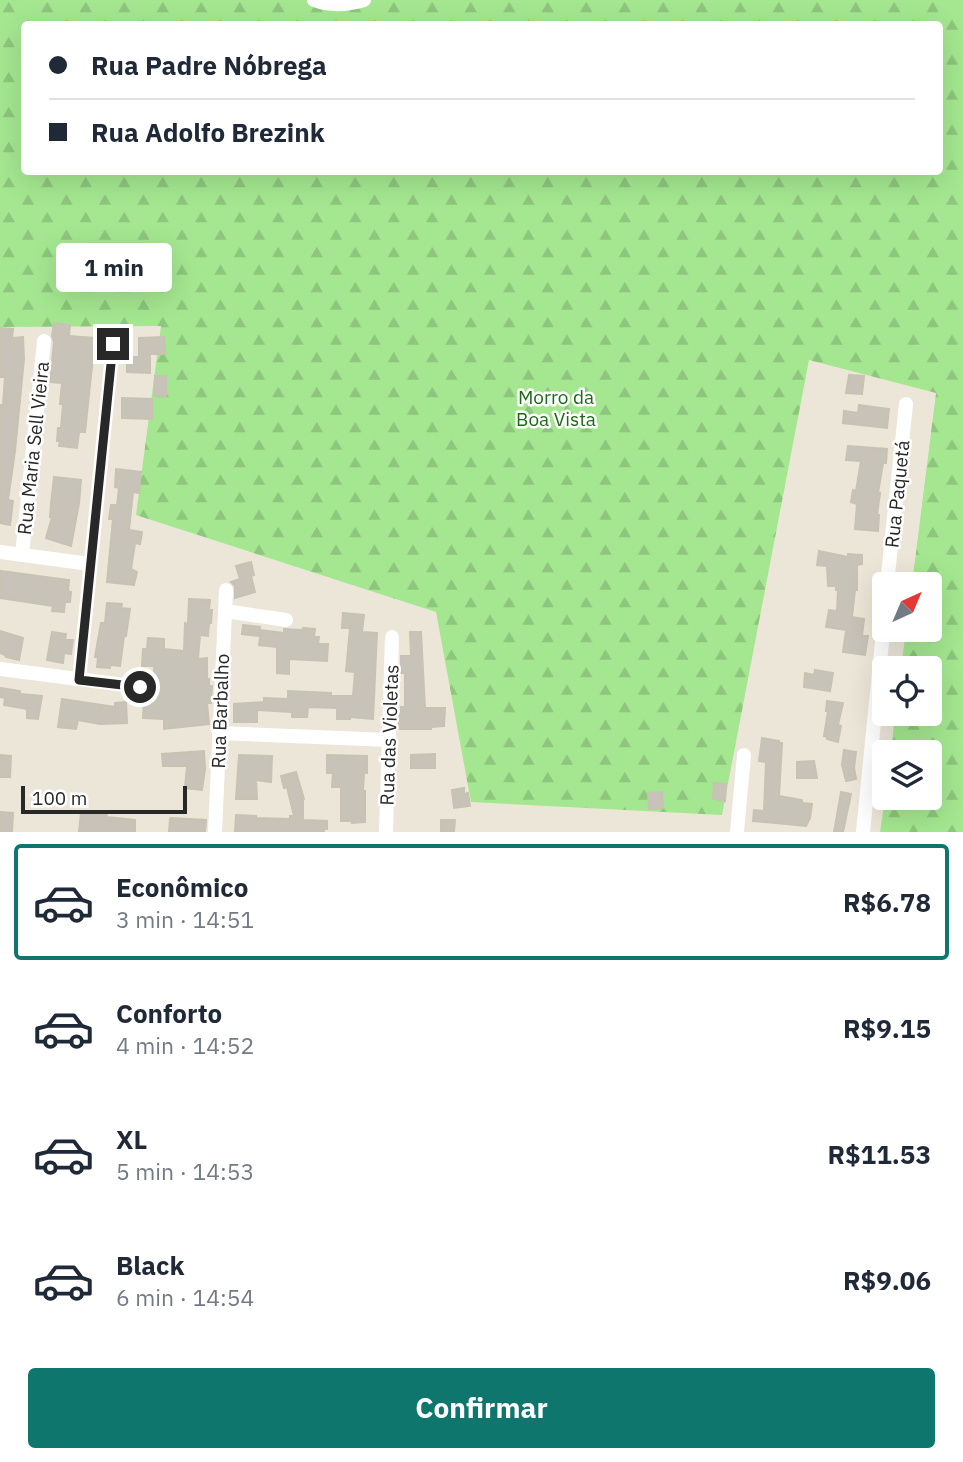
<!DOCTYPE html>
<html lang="pt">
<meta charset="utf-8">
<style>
:root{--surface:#fff;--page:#f6f6f7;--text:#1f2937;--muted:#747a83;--line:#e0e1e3;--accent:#0f766e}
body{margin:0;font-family:"IBM Plex Sans",sans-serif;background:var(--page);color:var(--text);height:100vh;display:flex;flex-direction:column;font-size:26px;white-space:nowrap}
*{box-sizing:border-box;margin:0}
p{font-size:23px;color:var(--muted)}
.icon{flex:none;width:38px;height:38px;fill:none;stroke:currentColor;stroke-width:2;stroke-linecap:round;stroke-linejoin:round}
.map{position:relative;height:832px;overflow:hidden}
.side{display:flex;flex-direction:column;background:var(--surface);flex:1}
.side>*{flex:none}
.top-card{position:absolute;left:21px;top:21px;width:922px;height:154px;border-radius:7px;box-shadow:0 7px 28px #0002;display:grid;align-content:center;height:154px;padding:0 28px;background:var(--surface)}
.needle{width:46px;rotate:44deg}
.tools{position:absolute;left:872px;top:572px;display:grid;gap:14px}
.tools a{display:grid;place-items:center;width:70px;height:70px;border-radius:7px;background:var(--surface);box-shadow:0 7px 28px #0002;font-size:35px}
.scale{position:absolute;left:21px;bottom:18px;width:166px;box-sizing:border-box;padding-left:7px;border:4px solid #282828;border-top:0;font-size:19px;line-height:24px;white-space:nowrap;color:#282828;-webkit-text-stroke:5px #fff;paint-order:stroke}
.end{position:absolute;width:32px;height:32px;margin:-16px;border:9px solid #282828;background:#fff;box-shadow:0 0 0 4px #fff}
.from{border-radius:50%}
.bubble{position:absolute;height:49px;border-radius:7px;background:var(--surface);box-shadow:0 7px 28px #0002;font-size:23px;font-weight:800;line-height:49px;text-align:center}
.top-card b{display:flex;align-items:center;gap:24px;height:66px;font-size:26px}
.top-card b+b{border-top:2px solid var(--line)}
.top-card i{width:18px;height:18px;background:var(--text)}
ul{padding:12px 0 0;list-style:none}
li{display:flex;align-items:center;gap:21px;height:116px;margin:0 14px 10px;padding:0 14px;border:4px solid transparent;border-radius:7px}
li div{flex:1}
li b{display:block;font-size:26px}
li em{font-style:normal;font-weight:800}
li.active{border-color:var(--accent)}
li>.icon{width:63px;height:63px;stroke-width:1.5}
.action{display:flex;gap:14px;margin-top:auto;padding:14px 28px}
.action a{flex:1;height:80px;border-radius:7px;background:var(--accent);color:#fff;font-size:28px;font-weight:800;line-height:80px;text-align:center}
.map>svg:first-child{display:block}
.forest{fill:url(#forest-firs);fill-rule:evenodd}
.building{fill:#c7c3b8;stroke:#c7c2b2;stroke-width:2}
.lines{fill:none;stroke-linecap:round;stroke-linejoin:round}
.minor{stroke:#fff;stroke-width:14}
.route{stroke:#282828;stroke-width:9}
.labels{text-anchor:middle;stroke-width:5;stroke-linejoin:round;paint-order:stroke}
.park-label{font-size:19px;fill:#1c6a14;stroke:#fff}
.street-label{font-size:19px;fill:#282828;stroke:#fff}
</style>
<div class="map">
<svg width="963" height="832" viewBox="0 0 963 832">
<defs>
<pattern id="forest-firs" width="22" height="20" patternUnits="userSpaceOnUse" patternTransform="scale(1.75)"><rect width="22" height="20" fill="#a4e790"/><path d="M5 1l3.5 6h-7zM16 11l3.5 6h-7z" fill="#8dc67c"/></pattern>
</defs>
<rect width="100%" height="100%" fill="#ece6d8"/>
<path class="forest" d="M 0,0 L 963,0 L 963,832 L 880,832 L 885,798 L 929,798 L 929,752 L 891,752 L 895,714 L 929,714 L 929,668 L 901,668 L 906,630 L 929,630 L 929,584 L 912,584 L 936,393 L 809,360 L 722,815 L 471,802 L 436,612 L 136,515 L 161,326 L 0,327 ZM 24,24 L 940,24 L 940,172 L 24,172 Z"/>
<g class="building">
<polygon points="54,323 70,325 69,336 95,338 85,432 79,432 77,448 59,446 60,441 57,441 58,428 61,428 63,404 60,404 62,383 50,382 54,342 52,336"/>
<polygon points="0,328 13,329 12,338 23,337 24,359 15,451 8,500 13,501 10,525 0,523 0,405 3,405 5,377 0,377"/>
<polygon points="164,337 165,354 150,354 150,373 127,372 127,357 139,357 139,338"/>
<polygon points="849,375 864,376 862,394 846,393"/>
<polygon points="155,376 166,376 166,396 154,396"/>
<polygon points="122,398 152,399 152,419 122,418"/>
<polygon points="859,405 889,409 887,428 843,423 844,411 858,413"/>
<polygon points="848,446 887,449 886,463 883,463 878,493 880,493 877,515 879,515 878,531 855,529 857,504 851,502 853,490 856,491 861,461 846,460"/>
<polygon points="116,469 141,472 139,493 133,492 129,530 142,532 140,544 135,543 131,569 137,572 134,585 107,582 113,519 109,519 111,505 117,505 119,488 115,487"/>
<polygon points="54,477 81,480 79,503 71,546 46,538 52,517 50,517 51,504"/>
<polygon points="819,551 848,557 848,554 862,555 862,564 857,565 857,590 855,590 852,617 864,619 862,636 868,636 865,655 843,652 846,630 826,627 829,610 837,611 838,590 836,590 836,586 828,586 827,566 817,565"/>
<polygon points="251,562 254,575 251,576 255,592 235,598 235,586 231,582 240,579 236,566"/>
<polygon points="1,571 69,580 68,591 71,592 70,602 65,602 64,612 52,611 53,606 0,598"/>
<polygon points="189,599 210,600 209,610 212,610 211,623 209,623 208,636 200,635 198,659 207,658 207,679 209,679 209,686 212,686 211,703 207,703 209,724 164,729 164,719 143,718 144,701 148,701 148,695 153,696 154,666 142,666 143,649 147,649 148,638 164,639 164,649 184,651 185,623 188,624"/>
<polygon points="107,603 122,604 121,608 130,609 126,636 124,636 120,666 110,665 110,668 97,667 98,657 95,657 101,623 105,623"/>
<polygon points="343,613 364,615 362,632 377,633 373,719 350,717 350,719 337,719 337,708 308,707 307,717 292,717 292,712 257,710 257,722 234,722 234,704 264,702 264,698 288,699 288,691 331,693 331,696 353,696 355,672 346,671 350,628 342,628"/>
<polygon points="243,625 260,627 259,636 242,634"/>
<polygon points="303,628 315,629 314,637 319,637 318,644 328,644 327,661 289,659 289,674 277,673 277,647 259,645 261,630 284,633 284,629 303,630"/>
<polygon points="0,631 23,638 19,660 6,657 5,655 0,653"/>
<polygon points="52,632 66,634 65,640 73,640 71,654 64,653 63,663 47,660"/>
<polygon points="410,632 421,632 425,708 445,708 444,726 431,727 431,729 399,729 399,713 401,713 401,707 405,707 405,673 401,673 401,656 411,656"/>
<polygon points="815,670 833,673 830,691 804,687 805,673 814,675"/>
<polygon points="1,688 20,691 20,694 42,696 38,719 27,718 27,709 4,705 5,698 0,697"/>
<polygon points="62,699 115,707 115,703 126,702 127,723 100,724 78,720 76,729 58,727"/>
<polygon points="827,701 843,703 838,725 841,726 838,742 827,739 827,737 824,736 828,711 826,711"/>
<polygon points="762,738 779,741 778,743 782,743 779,796 802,800 802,803 812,804 810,818 806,826 753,821 754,810 764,811 766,762 759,761"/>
<polygon points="844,750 856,752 854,768 856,779 846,781 842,765"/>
<polygon points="204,751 205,769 202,790 185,788 187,766 163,766 162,754"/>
<polygon points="435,754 435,768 411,768 411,755"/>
<polygon points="0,755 11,756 10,777 0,777"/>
<polygon points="239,755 272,756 271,782 256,780 257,799 236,799"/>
<polygon points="327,755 367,756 367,773 364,773 363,791 365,791 365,822 352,823 351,821 341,821 341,787 332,787 333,773 327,773"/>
<polygon points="814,761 817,778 797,778 797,762"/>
<polygon points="296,772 304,799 303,800 303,820 327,821 327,829 324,829 324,832 235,832 236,815 256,816 256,818 290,819 290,816 294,816 287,787 284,788 281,776"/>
<polygon points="714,783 726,784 725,801 713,799"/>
<polygon points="464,788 464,794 468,793 470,806 454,808 452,790"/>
<polygon points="662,792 663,808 649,809 648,793"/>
<polygon points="841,792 851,794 843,832 834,832"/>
<polygon points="0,812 13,813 12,832 0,832"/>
<polygon points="81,812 107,814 106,817 135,820 135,832 79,832"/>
<polygon points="171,818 206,820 205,832 169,832 170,819"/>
<polygon points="441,820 455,820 454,832 441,832"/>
</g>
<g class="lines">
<g class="minor">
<path d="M 314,0 C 330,6 347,5 364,0"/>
<polyline points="0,552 90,564"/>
<polyline points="22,555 44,341"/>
<polyline points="887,584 906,404"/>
<polyline points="225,611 286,620"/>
<polyline points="0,669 140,687"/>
<polyline points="79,679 113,344"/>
<polyline points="219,733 389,740"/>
<polyline points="215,832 226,590"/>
<polyline points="386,832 392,637"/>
<polyline points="737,832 744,755"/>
<polyline points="863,832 884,622"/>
</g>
</g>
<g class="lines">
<polyline class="route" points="113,344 79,680 140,687"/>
</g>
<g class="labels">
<g class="park-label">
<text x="556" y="404">Morro da<tspan x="556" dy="22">Boa Vista</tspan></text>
</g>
<g class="street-label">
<text transform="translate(33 448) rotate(-84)" y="7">Rua Maria Sell Vieira</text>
<text transform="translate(897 494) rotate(-84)" y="7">Rua Paquetá</text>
<text transform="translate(220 711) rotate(-88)" y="7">Rua Barbalho</text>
<text transform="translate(389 735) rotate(-88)" y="7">Rua das Violetas</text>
</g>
</g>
</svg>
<div class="tools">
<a><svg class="needle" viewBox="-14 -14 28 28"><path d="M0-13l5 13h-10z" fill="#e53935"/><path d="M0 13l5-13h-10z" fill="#747a83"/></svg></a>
<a><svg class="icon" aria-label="locate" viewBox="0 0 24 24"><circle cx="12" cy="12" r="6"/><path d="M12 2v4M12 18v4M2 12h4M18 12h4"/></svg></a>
<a><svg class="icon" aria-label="layers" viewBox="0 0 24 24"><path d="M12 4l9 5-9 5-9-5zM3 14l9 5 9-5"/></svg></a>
</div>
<div class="scale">100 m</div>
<i class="end from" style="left:140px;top:687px"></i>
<i class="end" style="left:113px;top:344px"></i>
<div class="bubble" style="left:56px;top:243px;width:116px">1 min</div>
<div class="top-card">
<b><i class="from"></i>Rua Padre Nóbrega</b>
<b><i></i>Rua Adolfo Brezink</b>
</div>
</div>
<section class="side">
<ul>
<li class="active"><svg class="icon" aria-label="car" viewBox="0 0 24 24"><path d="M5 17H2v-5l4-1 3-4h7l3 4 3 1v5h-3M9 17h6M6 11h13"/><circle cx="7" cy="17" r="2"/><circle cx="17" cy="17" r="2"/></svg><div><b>Econômico</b><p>3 min · 14:51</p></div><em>R$6.78</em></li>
<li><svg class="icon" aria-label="car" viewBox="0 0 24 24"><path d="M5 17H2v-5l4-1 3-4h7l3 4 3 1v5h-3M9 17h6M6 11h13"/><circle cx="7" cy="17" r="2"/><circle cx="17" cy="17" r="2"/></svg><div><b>Conforto</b><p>4 min · 14:52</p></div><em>R$9.15</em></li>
<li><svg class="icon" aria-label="car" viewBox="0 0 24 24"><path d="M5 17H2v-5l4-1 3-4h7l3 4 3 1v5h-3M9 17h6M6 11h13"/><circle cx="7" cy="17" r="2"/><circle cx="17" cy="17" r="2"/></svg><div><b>XL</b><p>5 min · 14:53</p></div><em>R$11.53</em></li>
<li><svg class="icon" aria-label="car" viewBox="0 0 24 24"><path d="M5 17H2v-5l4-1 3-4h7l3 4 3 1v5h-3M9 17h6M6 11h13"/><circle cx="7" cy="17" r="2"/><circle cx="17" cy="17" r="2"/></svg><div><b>Black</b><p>6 min · 14:54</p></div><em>R$9.06</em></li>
</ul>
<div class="action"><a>Confirmar</a></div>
</section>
